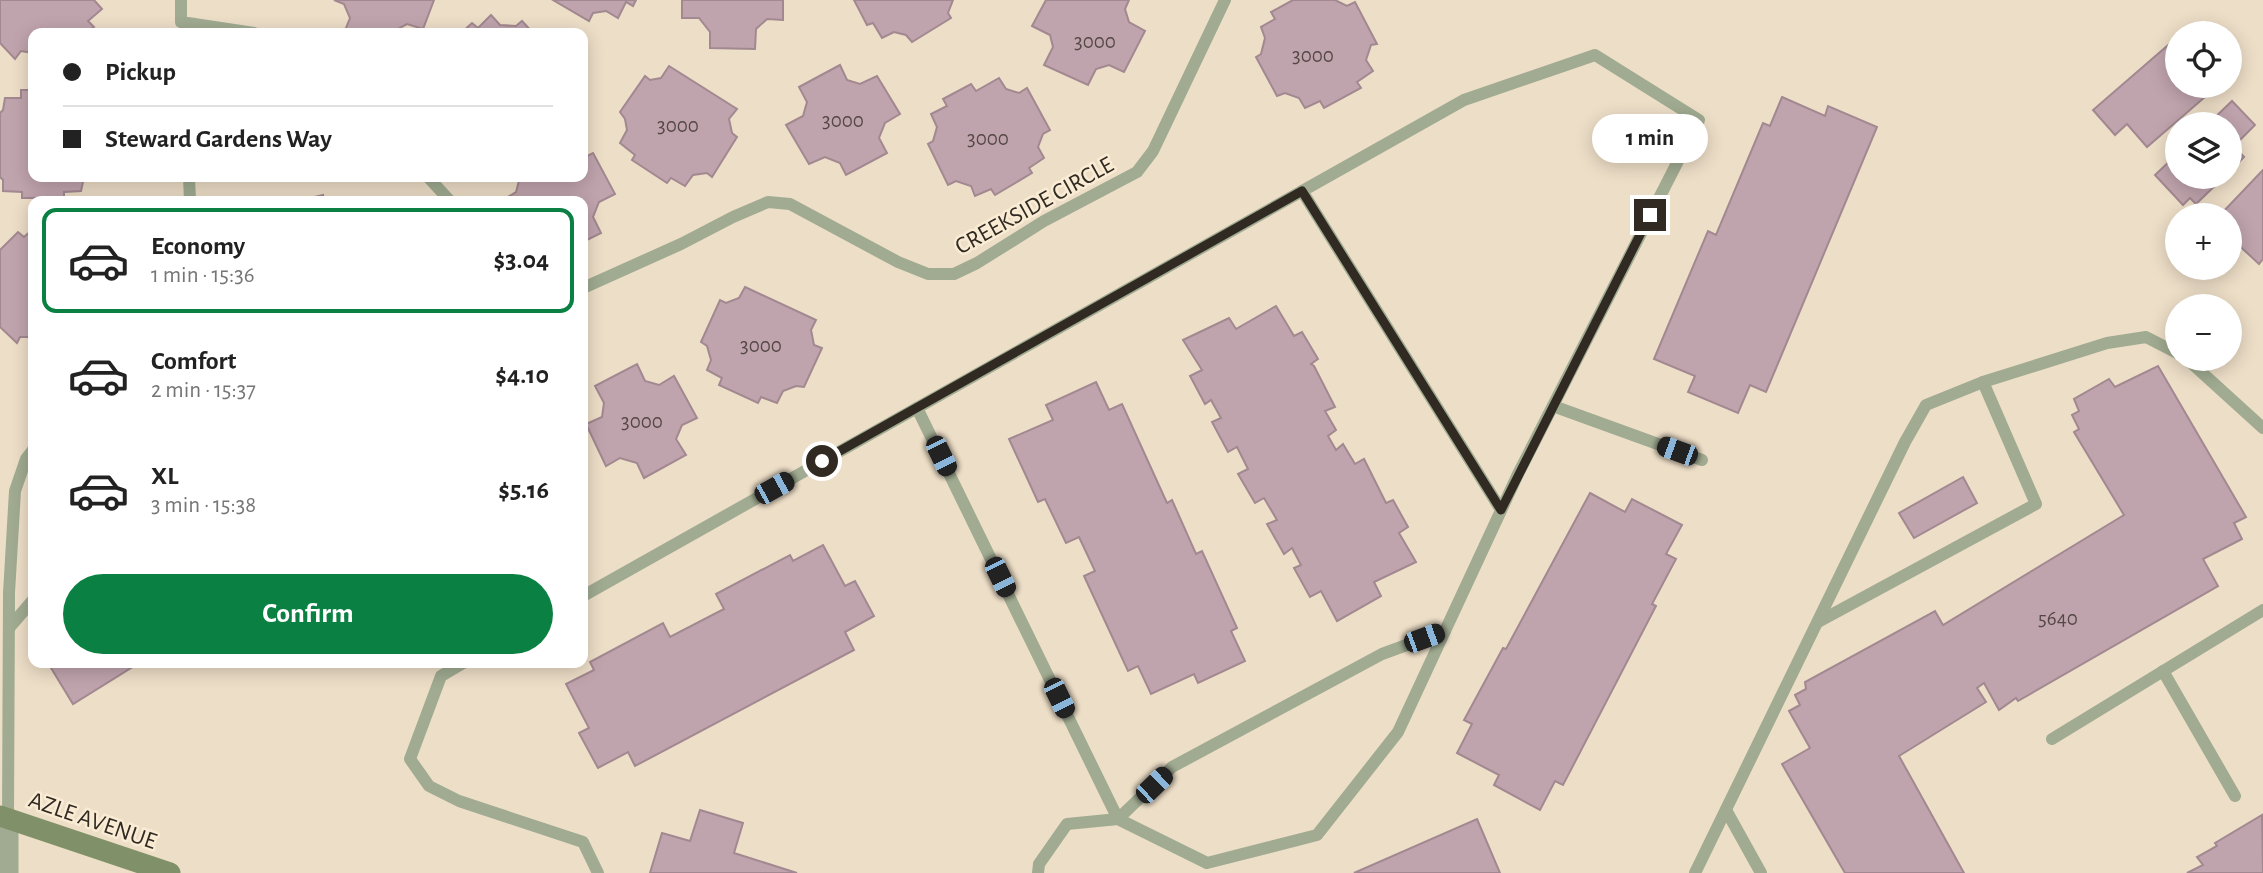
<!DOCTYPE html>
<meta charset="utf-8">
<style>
:root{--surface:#fff;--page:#f2f2f2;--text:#222;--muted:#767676;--line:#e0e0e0;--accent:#0b8043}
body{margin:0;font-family:"Alegreya Sans",sans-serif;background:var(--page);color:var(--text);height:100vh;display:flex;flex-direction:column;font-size:26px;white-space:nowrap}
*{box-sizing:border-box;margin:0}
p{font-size:23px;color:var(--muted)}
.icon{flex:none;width:38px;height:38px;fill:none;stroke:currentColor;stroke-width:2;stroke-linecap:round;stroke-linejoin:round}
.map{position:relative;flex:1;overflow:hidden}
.sheet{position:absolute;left:28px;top:196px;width:560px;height:472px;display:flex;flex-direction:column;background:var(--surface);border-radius:14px;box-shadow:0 4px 18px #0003}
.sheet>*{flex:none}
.guide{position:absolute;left:28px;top:28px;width:560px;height:154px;border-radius:14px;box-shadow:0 4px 18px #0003;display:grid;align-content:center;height:154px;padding:0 35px;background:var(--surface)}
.buttons{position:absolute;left:2165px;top:21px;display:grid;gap:14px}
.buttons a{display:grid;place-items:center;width:77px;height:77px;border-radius:50%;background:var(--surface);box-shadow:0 4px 18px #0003;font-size:35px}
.end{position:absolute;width:32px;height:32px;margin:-16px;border:9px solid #302a22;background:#fff;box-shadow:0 0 0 4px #fff}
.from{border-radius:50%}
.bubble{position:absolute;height:49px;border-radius:24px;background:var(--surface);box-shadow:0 4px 18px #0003;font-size:23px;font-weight:700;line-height:49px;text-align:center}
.car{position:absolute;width:21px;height:42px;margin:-21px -10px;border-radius:9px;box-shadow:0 0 5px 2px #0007;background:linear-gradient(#222 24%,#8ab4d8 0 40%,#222 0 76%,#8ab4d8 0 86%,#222 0)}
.guide b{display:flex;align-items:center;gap:24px;height:66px;font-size:26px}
.guide b+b{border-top:2px solid var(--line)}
.guide i{width:18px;height:18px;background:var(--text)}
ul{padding:12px 0 0;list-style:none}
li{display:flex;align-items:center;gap:21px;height:105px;margin:0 14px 10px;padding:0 21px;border:4px solid transparent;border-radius:14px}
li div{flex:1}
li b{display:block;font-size:26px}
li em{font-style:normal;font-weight:700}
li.selected{border-color:var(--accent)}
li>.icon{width:63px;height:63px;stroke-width:1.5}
.primary-button{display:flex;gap:14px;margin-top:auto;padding:14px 35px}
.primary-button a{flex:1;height:80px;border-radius:42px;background:var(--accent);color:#fff;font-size:28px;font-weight:700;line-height:80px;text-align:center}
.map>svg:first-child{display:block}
.building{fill:#c0a4ad;stroke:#a28890;stroke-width:2}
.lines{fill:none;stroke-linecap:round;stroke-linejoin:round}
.lane{stroke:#a0ab91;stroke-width:12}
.street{stroke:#a0ab91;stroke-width:21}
.secondary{stroke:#80916a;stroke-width:21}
.route{stroke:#302a22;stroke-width:9}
.labels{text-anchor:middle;stroke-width:5;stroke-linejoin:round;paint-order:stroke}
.number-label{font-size:21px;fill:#544845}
.street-label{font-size:24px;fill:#302a22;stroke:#faecd4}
</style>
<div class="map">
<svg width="2263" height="873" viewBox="0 0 2263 873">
<rect width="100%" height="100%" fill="#eddec7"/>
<g class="building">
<polygon points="0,0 94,0 102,9 88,21 94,27 87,33 33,33 33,53 21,51 15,59 0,43"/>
<polygon points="334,0 434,0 423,29 407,24 394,31 393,33 344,33 350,18 344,4"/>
<polygon points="553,0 636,0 633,6 626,2 618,18 606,11 593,13 589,21"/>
<polygon points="682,0 783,0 783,20 767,19 756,29 755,49 710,48 710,32 699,18 682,18"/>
<polygon points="854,0 953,0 948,13 951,18 912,42 906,35 894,32 882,38 873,23 867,25"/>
<polygon points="1046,0 1129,0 1125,9 1129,22 1145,31 1124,72 1109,65 1096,69 1088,85 1044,65 1053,47 1050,35 1032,26"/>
<polygon points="1293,0 1335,0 1347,6 1355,2 1377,44 1371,45 1366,60 1373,71 1357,82 1361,88 1324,108 1320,101 1305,108 1299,98 1285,93 1277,96 1256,57 1261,54 1265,38 1261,27 1275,19 1271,12"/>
<polygon points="491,15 500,25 516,26 522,21 533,33 461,33 472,23 478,28"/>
<polygon points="2174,40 2177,44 2177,86 2196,86 2205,97 2147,147 2127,124 2115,135 2093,110"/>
<polygon points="840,65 847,80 860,84 877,76 900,114 885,123 879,138 887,153 846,175 840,163 825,157 809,164 786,125 803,116 807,102 799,87"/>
<polygon points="669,66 737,109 729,119 732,133 737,137 712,177 707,173 693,175 685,186 671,178 667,183 632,160 635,155 620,143 627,130 625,119 620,112 645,76 650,80 661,78"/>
<polygon points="999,78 1006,89 1019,93 1027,88 1050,130 1043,134 1038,147 1044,158 1029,168 1032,173 995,195 991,189 975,196 971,186 956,181 948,185 928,144 933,141 937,127 931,114 947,106 943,99 971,84 976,91"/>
<polygon points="21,90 33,90 33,177 84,177 81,191 64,192 64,198 22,198 22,192 3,191 3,180 0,177 0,113 3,110 5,98 21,98"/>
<polygon points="1782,97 1825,116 1828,106 1877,127 1766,392 1750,385 1738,413 1688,392 1695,376 1654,359 1708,231 1716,235 1763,123 1770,126"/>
<polygon points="2232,101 2255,125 2234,146 2244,157 2230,171 2230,124 2208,124"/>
<polygon points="593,153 615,194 599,202 593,217 601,233 583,242 583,201 501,201 516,192 520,177 583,177 583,158"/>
<polygon points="2177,154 2177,177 2224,177 2196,204 2190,198 2183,205 2155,175"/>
<polygon points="2263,170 2263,259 2259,264 2230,237 2230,215 2220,215"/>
<polygon points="323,195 323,201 297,201"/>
<polygon points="33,229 33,337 20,337 17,343 0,327 0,250 18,232 24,237"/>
<polygon points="745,287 816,320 811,330 814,345 822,348 804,387 796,386 783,391 777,403 761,397 758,403 719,385 722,378 707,370 711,360 707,346 701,342 720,300 726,303 739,298"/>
<polygon points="1276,306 1294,336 1302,332 1318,359 1311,364 1314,366 1335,407 1325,411 1336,430 1328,436 1336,450 1343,444 1355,464 1364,459 1386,503 1393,500 1408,527 1399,533 1416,562 1374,582 1381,596 1337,621 1321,591 1310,597 1294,568 1301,565 1292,548 1284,554 1267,524 1277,520 1264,498 1255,503 1238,474 1248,469 1237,447 1228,452 1212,422 1221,418 1211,400 1205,404 1190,376 1202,370 1183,340 1229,318 1236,329"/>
<polygon points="637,364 645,381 659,385 674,376 697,418 682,425 676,439 686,455 644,478 637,463 620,458 606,466 586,424 602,417 604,403 595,386"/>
<polygon points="2158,366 2246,517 2234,523 2242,539 2203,559 2218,586 2018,701 2016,698 1999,710 1984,683 1977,688 1986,702 1899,756 1964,873 1845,873 1782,764 1810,748 1789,711 1800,705 1795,695 1806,689 1805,682 1935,611 1943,625 2124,515 2074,432 2079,429 2072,415 2079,411 2074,399 2109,379 2115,387"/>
<polygon points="1096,382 1109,410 1122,404 1167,503 1172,500 1196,554 1202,551 1237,628 1231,631 1245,661 1198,683 1194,674 1151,694 1138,666 1128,671 1084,576 1095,571 1079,537 1066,543 1045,499 1038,502 1009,439 1053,420 1046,405"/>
<polygon points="1963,477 1977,503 1914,538 1899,513"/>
<polygon points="1590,493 1625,512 1632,499 1682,525 1666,554 1676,559 1652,604 1656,606 1563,785 1555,781 1540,810 1494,785 1499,775 1457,753 1472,724 1464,720 1503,648 1506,649"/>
<polygon points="823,545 845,586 855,581 874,616 845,632 854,650 635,766 628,752 598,768 579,733 589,728 566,684 594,670 590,662 663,623 670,637 724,609 716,594 790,555 793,561"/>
<polygon points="48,663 139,663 73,704"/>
<polygon points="700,810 743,823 734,853 797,873 650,873 662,833 690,841"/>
<polygon points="2262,815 2263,873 2187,873 2203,865 2197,857 2217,846 2215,843"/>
<polygon points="1477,819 1500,873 1354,873"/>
</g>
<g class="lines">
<g class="lane">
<polyline points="181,0 181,22 254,33"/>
<polyline points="189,177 190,201"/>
<polyline points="428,177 450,201"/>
<polyline points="1302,191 1501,510"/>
<polyline points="583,288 681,244 733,217 768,202 790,204 898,262 928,274 954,274 977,263 1044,221 1137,172 1153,151 1225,0"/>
<polyline points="2187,359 2263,428"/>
<polyline points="1553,406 1702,460"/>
<polyline points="917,408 1118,819"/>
<polyline points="583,596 1464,100 1595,55 1699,120 1518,474 1398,732 1317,835 1207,863 1118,819"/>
<polyline points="1818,622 2036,504 1983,382"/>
<polyline points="9,628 33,600"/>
<polyline points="463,663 441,676 410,759 429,786 459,801 583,842 598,873"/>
<polyline points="2163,671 2235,796"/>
<polyline points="2052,739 2263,610"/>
<polyline points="1726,810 1761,873"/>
<polyline points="8,819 9,593 15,491 26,459 33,450"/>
<polyline points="1118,819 1172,767 1382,654 1445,631"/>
<polyline points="1038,873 1039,864 1067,824 1118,819"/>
<polyline points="1695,873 1905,442 1926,405 1983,382 2107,343 2146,337 2177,353"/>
</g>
<polyline class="street" points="8,873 8,819"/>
<polyline class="secondary" points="0,816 170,873"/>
</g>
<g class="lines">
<polyline class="route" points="822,461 1302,191 1501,510 1650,215"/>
</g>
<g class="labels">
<g class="number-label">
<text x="1095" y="48">3000</text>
<text x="1313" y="62">3000</text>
<text x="843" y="127">3000</text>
<text x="678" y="132">3000</text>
<text x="988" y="145">3000</text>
<text x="761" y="352">3000</text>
<text x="642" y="428">3000</text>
<text x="2058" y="625">5640</text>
</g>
<g class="street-label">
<text transform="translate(1034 205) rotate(-29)" y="8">CREEKSIDE CIRCLE</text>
<text transform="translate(93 820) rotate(19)" y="8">AZLE AVENUE</text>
</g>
</g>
</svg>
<div class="buttons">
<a><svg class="icon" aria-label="locate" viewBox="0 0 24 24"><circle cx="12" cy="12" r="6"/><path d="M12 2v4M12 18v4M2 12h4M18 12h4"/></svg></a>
<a><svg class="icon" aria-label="layers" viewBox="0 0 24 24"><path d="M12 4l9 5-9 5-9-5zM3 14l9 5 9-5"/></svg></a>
<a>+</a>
<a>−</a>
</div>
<i class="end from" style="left:822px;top:461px"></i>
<i class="end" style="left:1650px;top:215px"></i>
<div class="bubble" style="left:1592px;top:114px;width:116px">1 min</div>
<i class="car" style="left:1677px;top:451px;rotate:290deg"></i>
<i class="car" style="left:941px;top:456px;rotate:154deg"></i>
<i class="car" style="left:774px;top:488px;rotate:61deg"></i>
<i class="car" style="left:1000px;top:577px;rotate:154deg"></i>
<i class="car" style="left:1424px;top:638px;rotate:70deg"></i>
<i class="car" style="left:1059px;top:698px;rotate:154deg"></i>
<i class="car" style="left:1154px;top:785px;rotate:46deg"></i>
<div class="guide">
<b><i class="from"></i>Pickup</b>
<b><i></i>Steward Gardens Way</b>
</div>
<section class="sheet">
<ul>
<li class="selected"><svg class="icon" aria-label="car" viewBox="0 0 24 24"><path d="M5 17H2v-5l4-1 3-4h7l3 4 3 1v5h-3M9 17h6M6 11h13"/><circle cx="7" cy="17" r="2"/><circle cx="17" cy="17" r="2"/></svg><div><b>Economy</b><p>1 min · 15:36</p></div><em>$3.04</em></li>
<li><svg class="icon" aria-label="car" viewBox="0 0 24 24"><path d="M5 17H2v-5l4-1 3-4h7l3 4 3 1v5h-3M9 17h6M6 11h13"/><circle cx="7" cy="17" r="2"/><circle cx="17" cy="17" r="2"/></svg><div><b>Comfort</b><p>2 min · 15:37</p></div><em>$4.10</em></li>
<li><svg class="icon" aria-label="car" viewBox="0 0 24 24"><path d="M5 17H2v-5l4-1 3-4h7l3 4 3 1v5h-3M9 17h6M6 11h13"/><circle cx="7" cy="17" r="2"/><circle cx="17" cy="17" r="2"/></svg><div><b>XL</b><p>3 min · 15:38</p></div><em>$5.16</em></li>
</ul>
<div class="primary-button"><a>Confirm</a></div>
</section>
</div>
